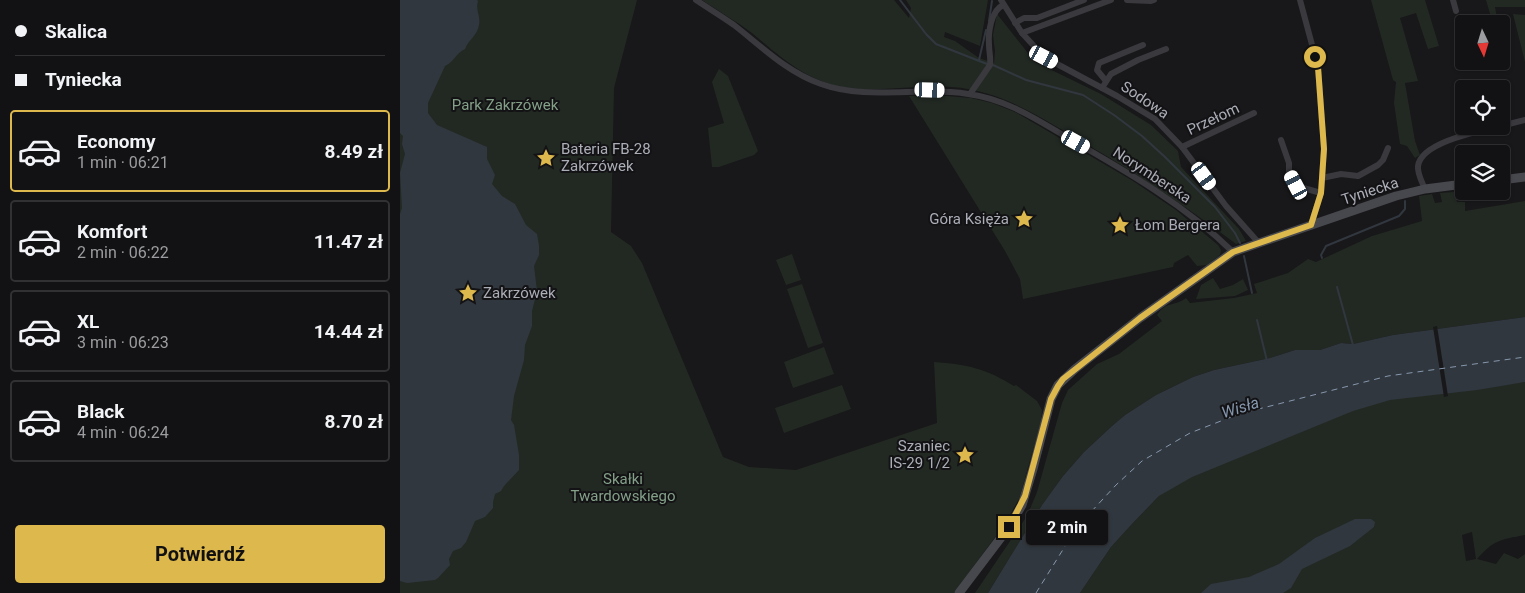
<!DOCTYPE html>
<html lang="pl">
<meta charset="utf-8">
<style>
:root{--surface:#121113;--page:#1f1f21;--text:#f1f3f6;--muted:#9c9da0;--line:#313133;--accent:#ddb84c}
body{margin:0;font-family:Roboto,sans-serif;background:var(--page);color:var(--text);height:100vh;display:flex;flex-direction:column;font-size:19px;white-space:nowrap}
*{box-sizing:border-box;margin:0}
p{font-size:16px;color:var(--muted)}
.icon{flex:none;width:28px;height:28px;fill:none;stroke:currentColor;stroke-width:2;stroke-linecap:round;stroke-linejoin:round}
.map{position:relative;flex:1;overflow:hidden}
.panel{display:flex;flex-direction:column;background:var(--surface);width:400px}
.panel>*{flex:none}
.hud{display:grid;align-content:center;height:110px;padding:0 15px;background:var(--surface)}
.needle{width:32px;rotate:176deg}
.tools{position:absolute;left:1055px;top:15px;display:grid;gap:10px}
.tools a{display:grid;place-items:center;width:55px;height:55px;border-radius:5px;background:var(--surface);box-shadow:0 1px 4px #0004,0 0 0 1px var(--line);font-size:25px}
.end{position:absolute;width:22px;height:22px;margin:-11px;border:6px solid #ddb84c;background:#111;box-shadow:0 0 0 2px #111}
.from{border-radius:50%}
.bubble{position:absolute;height:35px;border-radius:5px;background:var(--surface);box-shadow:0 1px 4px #0004,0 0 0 1px var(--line);font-size:16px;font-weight:700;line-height:35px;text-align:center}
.car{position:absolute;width:15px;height:30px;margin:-15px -8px;border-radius:6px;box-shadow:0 0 4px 1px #0007;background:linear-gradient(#fff 24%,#345 0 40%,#fff 0 76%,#345 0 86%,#fff 0)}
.hud b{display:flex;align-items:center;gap:18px;height:48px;font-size:19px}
.hud b+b{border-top:1px solid var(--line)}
.hud i{width:12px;height:12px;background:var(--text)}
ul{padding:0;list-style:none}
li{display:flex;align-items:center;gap:15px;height:82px;margin:0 10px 8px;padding:0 5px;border:2px solid var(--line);border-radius:5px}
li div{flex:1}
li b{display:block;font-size:19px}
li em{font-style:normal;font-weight:700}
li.on{border-color:var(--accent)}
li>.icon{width:45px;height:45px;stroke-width:1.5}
.button{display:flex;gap:10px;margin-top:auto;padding:10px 15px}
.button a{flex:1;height:58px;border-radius:5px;background:var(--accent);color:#111;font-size:20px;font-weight:700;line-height:58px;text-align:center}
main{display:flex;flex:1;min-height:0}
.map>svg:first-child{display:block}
.green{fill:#222923;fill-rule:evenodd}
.water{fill:#31373e}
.pier{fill:#181719}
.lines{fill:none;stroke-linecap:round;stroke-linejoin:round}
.stream{stroke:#31373e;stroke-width:2}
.ferry{stroke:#8698ae;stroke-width:1;stroke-dasharray:6 5;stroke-linecap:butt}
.street{stroke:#39393e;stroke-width:6}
.secondary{stroke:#47484d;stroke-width:9}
.route{stroke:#ddb84c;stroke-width:6}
.labels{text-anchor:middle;stroke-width:4;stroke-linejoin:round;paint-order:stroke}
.street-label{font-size:15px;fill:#abaeb7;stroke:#131214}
.park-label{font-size:15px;fill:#84a089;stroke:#131214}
.poi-label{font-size:15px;fill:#abaeb7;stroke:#131214;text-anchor:start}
.water-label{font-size:16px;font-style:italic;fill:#8698ae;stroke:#131214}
</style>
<main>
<section class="panel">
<div class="hud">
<b><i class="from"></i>Skalica</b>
<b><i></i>Tyniecka</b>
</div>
<ul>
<li class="on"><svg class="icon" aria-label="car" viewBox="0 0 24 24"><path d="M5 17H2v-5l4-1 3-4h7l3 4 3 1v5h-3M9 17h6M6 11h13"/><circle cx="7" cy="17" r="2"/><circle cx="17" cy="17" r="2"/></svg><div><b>Economy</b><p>1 min · 06:21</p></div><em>8.49 zł</em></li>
<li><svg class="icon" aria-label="car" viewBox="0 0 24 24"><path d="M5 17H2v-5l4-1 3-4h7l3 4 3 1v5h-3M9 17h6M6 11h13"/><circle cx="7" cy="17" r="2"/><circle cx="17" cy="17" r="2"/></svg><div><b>Komfort</b><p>2 min · 06:22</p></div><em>11.47 zł</em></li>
<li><svg class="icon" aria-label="car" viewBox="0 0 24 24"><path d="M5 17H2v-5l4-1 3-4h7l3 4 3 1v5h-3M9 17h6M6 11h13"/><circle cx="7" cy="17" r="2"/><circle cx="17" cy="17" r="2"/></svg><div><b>XL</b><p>3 min · 06:23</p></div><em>14.44 zł</em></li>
<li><svg class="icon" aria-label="car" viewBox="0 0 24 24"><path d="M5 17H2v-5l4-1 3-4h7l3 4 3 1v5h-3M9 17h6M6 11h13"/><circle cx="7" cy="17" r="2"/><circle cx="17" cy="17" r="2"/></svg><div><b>Black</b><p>4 min · 06:24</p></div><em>8.70 zł</em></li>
</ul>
<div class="button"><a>Potwierdź</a></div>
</section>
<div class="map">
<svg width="1125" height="593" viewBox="0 0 1125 593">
<rect width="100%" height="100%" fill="#181719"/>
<g class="green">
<path d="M 0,0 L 237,0 L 214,88 L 211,232 L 231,246 L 242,263 L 323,457 L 349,467 L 396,470 L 537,423 L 534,362 C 566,364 587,369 614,386 L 616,385 L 637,401 L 642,410 L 641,422 L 619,499 L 604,525 L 554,593 L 0,593 Z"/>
<path d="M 302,0 L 494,0 L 509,18 L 511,8 L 506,0 L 588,0 L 580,46 L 545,32 L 544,37 L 555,41 L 579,58 L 594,63 L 595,51 L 593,35 L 597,14 L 635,62 L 701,94 L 751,125 L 778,151 L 781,167 L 839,229 L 846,241 L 836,244 C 782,203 725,166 666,132 C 640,117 614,101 585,93 C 538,79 495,93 449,88 C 409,83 382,58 352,33 C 336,21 318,11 302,0 Z"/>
<polygon points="971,0 1025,0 1039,46 1028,49 1016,13 1000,18 1018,81 1005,83 1015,141 1020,155 1015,158 1007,146 1000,144 994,103 996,82 993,80"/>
<polygon points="1086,0 1125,0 1125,7 1095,7 1098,24 1093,24"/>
<polygon points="1113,14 1125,15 1125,62"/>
<polygon points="319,69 328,76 358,151 354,155 319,167 312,167 308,128 324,123 312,82"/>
<polygon points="536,95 571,98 592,103 615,112 733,181 776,210 818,245 821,250 820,255 807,265 797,266 788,255 774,263 773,267 623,299 620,279 605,251 509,96"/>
<path d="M 1054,192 L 1057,202 L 1065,202 L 1065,211 L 1125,201 L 1125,317 L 993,335 L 953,344 L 941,343 L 920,350 L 895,350 L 870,358 L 814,370 L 793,377 L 756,395 L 725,415 L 712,426 L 684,452 L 663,476 L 642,505 L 588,593 L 575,593 L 627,516 L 637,492 L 662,403 L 668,390 L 697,364 L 719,354 L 762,321 L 757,315 C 767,300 772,308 786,298 L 790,303 L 834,298 L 857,293 L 854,284 L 888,273 L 908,259 L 916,262 L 972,236 L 1022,221 L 1019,196 L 1032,194 L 1035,203 L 1042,202 L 1040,193 Z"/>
<polygon points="392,254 401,280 386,285 376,260"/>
<polygon points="813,278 820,289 833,285 843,279 848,290 835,296 796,299 801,285"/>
<polygon points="402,284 423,343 408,348 387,289"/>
<polygon points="424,347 434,374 393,388 384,362"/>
<path d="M 1125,382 L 1125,535 C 1100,540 1095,539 1077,559 L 1096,564 L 1104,553 L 1118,559 L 1125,554 L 1125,593 L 680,593 L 711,547 L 732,524 L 759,496 L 797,463 L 984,400 ZM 1072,532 L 1076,559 L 1066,561 L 1062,535 Z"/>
<polygon points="442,385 451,409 384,433 375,408"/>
</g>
<g class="water">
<path d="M 0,0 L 77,0 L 78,1 C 75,10 81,16 79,25 C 77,36 69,39 65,49 C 56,53 54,62 45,66 L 28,103 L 28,113 L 37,125 L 87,147 L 87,159 L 95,175 L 92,184 L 102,196 L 115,204 L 126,225 L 137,234 L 139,246 L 139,255 L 134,266 L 137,291 L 132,311 L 132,326 L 125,345 L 124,360 L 114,396 L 111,420 L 114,425 L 119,455 L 119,470 L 104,486 L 101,491 L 95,494 L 93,502 L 93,508 L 85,517 L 75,521 L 66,542 L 61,548 L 53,551 L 49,559 L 50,565 L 38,578 L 35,580 L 7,583 L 0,581 L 0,214 L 2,208 L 0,173 L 5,154 L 2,144 L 3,136 L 0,133 Z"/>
<polygon points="1125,317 1125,382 1077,390 990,400 953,411 792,477 759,496 732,524 711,547 680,593 588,593 642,505 663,476 684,452 712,426 725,415 756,395 793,377 814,370 870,358 895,350 920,350 941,343 953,344 993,335"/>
<polygon points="955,519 971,519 975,522 974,527 950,546 902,569 891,588 883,593 801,593 811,584 849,577 879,564 915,538"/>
</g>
<polygon class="pier" points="1037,326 1048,396 1044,397 1033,327"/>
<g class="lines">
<g class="stream">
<polyline points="500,0 526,34 536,44 587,64"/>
<polyline points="589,21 592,1"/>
<polyline points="579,60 586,30"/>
<polyline points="593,65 626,80 683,95 714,115 742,136 765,157 815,207 835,233 840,243"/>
<polyline points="844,256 852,293"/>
<polyline points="922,258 921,255 926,246 999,216 1005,209 1005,201"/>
<polyline points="937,287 953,345"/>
<polyline points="857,320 867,361"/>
</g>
<polyline class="ferry" points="636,593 677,527 716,485 742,461 790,433 839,414 988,376 1125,357"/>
<g class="street">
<path d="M 296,0 C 308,8 321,16 334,25 C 362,47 387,72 421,84 C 468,101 520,86 568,94 C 606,99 636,119 668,138 C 726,171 785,205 833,252"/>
<polyline points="601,0 622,33 644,57 717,96 755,119 782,147 826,206 858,242"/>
<polyline points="727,0 751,1 754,0"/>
<polyline points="900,0 918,67 924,149 921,193 911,225"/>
<polyline points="1053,0 1056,11"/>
<polyline points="615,23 624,18 637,18 684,0"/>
<polyline points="622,33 711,0"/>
<polyline points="706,81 697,70 699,63 743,45"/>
<polyline points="702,88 711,74 738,60 766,49"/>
<path d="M 570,94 L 590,65 C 591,58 589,52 589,45 C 588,32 591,11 603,5"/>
<polyline points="1101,126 1125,120"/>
<polyline points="881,140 889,163 889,173 896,185 900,187 921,193"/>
<polyline points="782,147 854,113"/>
<polyline points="922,178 941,174 958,176 978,165 983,160 988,148"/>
<path d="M 1025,189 C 1022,182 1017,173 1018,166 C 1021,142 1080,131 1100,126"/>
</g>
<g class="secondary">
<polyline points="1101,180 1125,177"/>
<polyline points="559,593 609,527 622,505 633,469 651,399 658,385 675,369 740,318 833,252 996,196 1025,189 1064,184"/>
</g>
</g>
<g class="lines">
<polyline class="route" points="609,527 625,496 651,399 658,386 663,379 740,318 833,252 911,225 921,193 924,149 918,67 915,57"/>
</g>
<defs>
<g id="sight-bare" transform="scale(1.5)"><path d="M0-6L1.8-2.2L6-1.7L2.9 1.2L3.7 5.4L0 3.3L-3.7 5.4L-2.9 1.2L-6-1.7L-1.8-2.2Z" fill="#ddb84c" stroke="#131214" stroke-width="2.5" paint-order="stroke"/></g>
</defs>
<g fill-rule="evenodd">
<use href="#sight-bare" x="146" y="158"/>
<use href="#sight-bare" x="624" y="219"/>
<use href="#sight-bare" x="720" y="225"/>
<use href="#sight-bare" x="68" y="293"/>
<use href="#sight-bare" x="565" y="455"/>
</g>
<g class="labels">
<g class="street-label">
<text transform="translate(745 100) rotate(34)" y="5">Sodowa</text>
<text transform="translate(813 119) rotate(-25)" y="5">Przełom</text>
<text transform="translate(752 175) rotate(33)" y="5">Norymberska</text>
<text transform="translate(970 191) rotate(-18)" y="5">Tyniecka</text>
</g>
<g class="park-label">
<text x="105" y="110">Park Zakrzówek</text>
<text x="223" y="484">Skałki<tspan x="223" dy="17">Twardowskiego</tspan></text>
</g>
<g class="poi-label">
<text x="161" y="154">Bateria FB-28<tspan x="161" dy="17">Zakrzówek</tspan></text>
<text x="609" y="224" text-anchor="end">Góra Księża</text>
<text x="735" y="230">Łom Bergera</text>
<text x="83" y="298">Zakrzówek</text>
<text x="550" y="451" text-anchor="end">Szaniec<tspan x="550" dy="17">IS-29 1/2</tspan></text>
</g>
<g class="water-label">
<text transform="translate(840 407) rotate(-17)" y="6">Wisła</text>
</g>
</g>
</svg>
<div class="tools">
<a><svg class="needle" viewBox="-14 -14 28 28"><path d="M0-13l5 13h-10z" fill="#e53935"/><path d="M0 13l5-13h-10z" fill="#9c9da0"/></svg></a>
<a><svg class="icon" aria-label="locate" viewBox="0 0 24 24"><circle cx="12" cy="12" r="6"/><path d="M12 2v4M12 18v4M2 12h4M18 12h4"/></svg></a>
<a><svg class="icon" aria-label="layers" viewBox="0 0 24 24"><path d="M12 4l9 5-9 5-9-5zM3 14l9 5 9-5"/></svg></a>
</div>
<i class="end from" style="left:915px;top:57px"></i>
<i class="end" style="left:609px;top:527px"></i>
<div class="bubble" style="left:626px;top:510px;width:82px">2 min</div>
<i class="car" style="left:644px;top:57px;rotate:118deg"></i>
<i class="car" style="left:530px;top:90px;rotate:92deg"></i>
<i class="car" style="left:676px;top:142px;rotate:119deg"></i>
<i class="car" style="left:804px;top:176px;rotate:144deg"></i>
<i class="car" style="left:896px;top:185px;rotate:332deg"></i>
</div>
</main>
